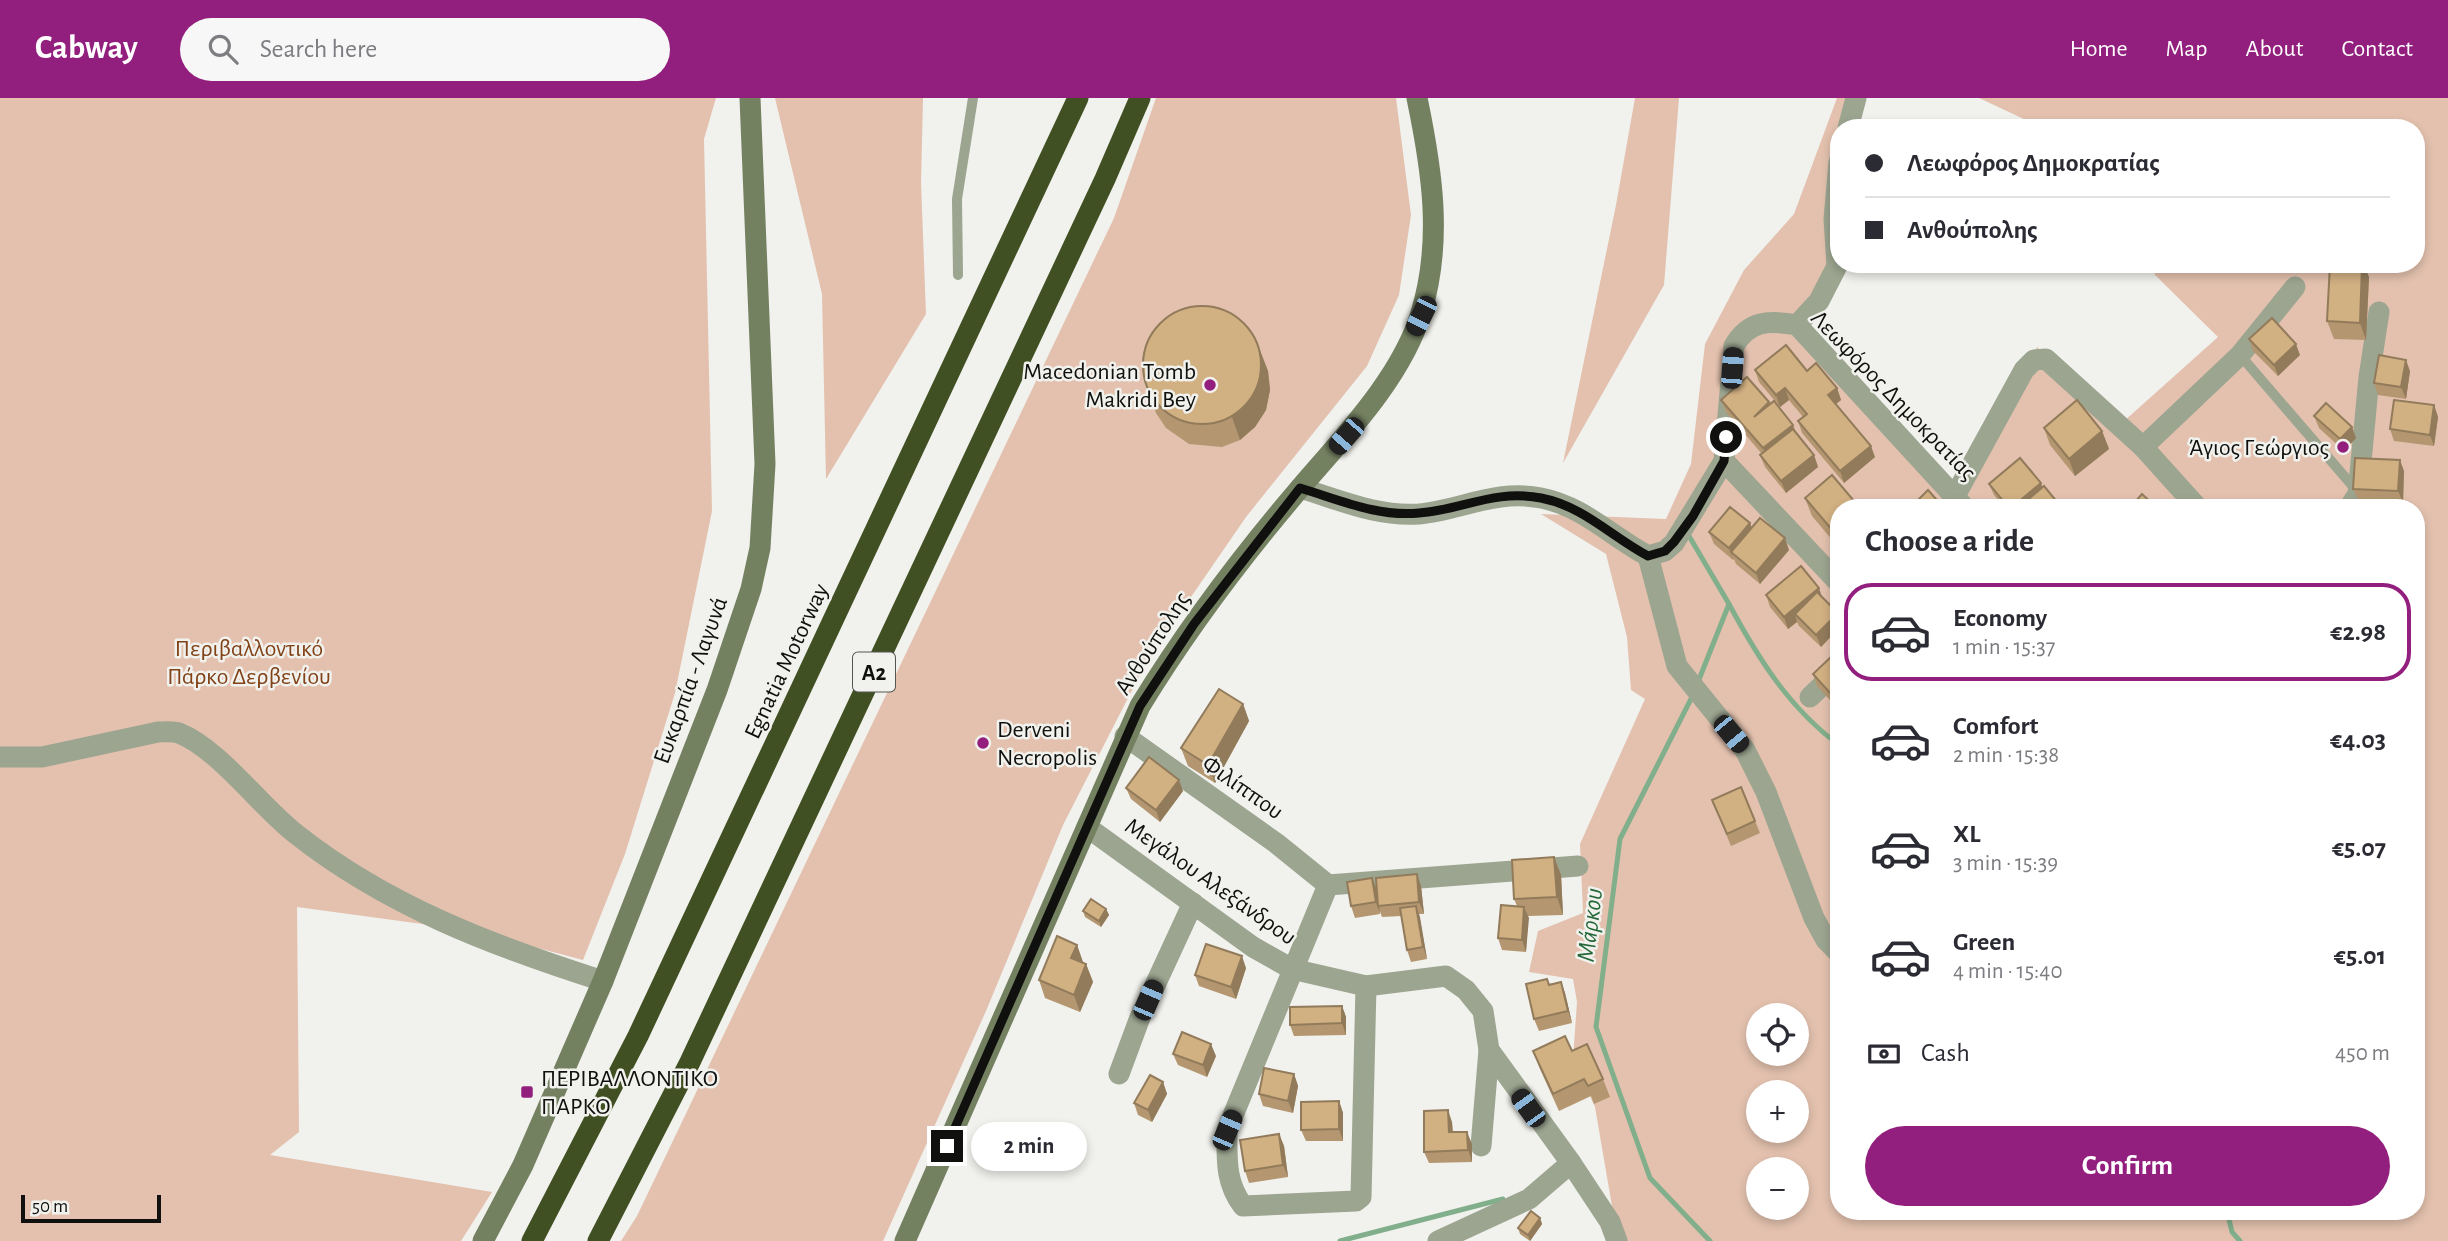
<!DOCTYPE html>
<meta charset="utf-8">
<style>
:root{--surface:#fff;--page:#f7f7f7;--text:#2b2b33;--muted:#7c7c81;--line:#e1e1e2;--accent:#921e7d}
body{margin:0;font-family:"Alegreya Sans",sans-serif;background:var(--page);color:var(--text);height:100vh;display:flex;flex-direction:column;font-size:26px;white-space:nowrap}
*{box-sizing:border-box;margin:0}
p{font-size:23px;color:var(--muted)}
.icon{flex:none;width:38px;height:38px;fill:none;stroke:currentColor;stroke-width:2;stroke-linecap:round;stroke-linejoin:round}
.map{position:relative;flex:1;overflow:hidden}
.sheet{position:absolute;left:1830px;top:401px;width:595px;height:721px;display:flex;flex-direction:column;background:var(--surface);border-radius:28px;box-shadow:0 4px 10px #0003}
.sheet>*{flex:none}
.hud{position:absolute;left:1830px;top:21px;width:595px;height:154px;border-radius:28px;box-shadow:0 4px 10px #0003;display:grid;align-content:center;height:154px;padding:0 35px;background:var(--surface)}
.controls{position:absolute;left:1746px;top:905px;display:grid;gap:14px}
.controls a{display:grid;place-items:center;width:63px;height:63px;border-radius:50%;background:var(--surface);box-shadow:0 4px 10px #0003;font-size:35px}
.scale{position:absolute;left:21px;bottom:18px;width:140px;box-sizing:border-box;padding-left:7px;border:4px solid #10100e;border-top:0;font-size:19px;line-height:24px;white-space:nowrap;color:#10100e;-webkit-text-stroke:5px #f1f1ed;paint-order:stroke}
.end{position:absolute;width:32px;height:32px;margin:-16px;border:9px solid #10100e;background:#fff;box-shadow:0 0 0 4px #fff}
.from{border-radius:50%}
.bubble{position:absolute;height:49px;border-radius:24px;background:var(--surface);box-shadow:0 4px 10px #0003;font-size:23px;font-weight:700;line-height:49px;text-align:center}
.car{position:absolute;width:21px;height:42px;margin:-21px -10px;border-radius:9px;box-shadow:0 0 5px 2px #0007;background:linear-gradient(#222 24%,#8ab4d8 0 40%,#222 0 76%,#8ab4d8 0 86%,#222 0)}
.hud b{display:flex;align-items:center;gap:24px;height:66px;font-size:26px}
.hud b+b{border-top:2px solid var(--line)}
.hud i{width:18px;height:18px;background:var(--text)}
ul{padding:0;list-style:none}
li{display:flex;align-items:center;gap:21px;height:98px;margin:0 14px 10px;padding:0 21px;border:4px solid transparent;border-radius:28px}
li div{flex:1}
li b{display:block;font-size:26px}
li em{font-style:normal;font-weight:700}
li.selected{border-color:var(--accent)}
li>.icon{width:63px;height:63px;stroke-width:1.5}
h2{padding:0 35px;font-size:32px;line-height:84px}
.pay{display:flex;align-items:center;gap:18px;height:77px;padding:0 35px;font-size:26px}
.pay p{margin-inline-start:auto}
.primary-button{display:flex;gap:14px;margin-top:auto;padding:14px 35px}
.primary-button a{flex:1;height:80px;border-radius:42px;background:var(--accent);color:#fff;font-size:28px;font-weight:700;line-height:80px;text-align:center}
header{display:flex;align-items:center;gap:42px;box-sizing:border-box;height:98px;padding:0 35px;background:var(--accent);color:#fff}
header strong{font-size:33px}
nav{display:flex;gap:38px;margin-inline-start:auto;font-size:24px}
.search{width:490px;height:63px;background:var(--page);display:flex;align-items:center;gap:18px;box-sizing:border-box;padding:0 24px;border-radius:38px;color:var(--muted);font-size:26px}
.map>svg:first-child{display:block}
.green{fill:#e3c1ae;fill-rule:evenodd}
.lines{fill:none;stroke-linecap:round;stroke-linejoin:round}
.stream{stroke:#82af8b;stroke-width:5}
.lane{stroke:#9ca590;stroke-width:10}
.street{stroke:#9ca590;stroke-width:21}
.secondary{stroke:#748161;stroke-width:21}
.highway{stroke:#405022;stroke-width:21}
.wall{fill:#b49770}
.shaded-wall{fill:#927b5b}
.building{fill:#d1b082;stroke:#927b5b;stroke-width:2}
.route{stroke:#10100e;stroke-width:9}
.poi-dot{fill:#921e7d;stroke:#f1f1ed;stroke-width:2.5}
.labels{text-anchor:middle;stroke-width:5;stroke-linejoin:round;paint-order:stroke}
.shield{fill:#f1f1ed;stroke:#545451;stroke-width:2}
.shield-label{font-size:23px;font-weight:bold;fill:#10100e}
.poi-label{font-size:24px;fill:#10100e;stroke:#f1f1ed;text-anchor:end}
.street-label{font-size:24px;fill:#10100e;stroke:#f1f1ed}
.park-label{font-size:24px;fill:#814217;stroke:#f1f1ed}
.water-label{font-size:26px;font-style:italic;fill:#236738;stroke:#f1f1ed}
</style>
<header>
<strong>Cabway</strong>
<div class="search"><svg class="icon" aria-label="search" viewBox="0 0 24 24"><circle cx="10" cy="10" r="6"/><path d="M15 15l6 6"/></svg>Search here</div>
<nav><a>Home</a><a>Map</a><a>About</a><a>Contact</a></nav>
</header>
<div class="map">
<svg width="2448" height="1143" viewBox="0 0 2448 1143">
<rect width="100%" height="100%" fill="#f1f1ed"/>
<g class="green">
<polygon points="0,0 716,0 704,41 712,413 675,595 625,756 583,862 474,833 297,809 299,1034 270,1057 492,1094 461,1143 0,1143"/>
<polygon points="775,0 923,0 921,85 926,216 826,381 822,196"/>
<polygon points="1156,0 1396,0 1411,117 1399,197 1367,268 1246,419 1147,563 1063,727 986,913 883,1143 621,1143 637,1118 1114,120"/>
<polygon points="1635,0 1679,0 1664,187 1563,365 1616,107"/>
<path d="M 1837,0 L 1856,0 L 1839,30 L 1837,168 L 1797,227 L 1955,398 L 2037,249 L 2123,324 L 2218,239 L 2154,176 L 2173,166 L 2417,166 L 2417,30 L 2043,30 L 1979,0 L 2448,0 L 2448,1143 L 1618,1143 L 1595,1009 L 1573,961 L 1577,904 L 1573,881 L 1529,874 L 1538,833 L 1583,815 L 1580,746 L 1645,601 L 1631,592 L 1627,539 L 1606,456 L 1541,416 L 1666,421 L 1691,366 L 1705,246 L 1744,172 L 1794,116 ZM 1839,410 L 2417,410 L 2417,1113 L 1839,1113 ZM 1759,917 L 1797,917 L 1797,956 L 1759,956 ZM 1759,994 L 1797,994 L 1797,1032 L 1759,1032 ZM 1759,1071 L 1797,1071 L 1797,1110 L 1759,1110 Z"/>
</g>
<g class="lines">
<g class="stream">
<polyline points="1689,438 1729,506 1698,584"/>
<path d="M 1729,506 C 1758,560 1789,610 1839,647"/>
<polyline points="1693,597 1620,741 1596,929 1650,1080 1710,1143"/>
<polyline points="2227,1113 2232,1134 2240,1143"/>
<polyline points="1340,1143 1503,1101"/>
</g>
<g class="lane">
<polyline points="958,177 957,101 973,0"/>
<polyline points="2240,257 2357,393"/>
</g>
<g class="street">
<polyline points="1848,30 1856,0"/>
<polyline points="1797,227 1819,203 1837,168 1834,121 1839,64"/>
<polyline points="2143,349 2240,257 2295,189"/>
<polyline points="1724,363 1839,485"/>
<path d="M 1300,390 C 1340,402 1377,419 1419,416 C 1461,412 1496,391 1541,400 C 1583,408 1612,439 1648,458 L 1665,453 L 1674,445 L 1724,363 L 1734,248 C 1749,222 1769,222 1797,227 L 1965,410"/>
<polyline points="1955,398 2024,272 2034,262 2046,261 2143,349 2198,410"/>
<polyline points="2349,410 2358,396 2369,279 2379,214"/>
<polyline points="1648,458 1677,568 1745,652 1766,694 1814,820 1826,842 1839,855"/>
<polyline points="1810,599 1839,571"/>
<polyline points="1125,638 1276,745 1328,787"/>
<path d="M 0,659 L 42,659 L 158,634 C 165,634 173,633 179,635 C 219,651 261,709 296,736 C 387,808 493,848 603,883"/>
<polyline points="1087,729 1253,849 1292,871 1366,888 1446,878 1466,892 1483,913 1489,952 1571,1065 1610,1124 1617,1143"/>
<path d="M 1328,787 L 1227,1032 C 1227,1061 1225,1084 1243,1108 L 1356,1103 L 1361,1099 L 1366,888"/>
<polyline points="1328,787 1578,768"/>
<polyline points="1119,976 1139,922 1193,805"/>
<polyline points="1481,1048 1489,952"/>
<polyline points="1438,1143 1529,1101 1571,1065"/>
</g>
<g class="secondary">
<polyline points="483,1143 523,1067 603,883 717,592 751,491 760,450 765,366 750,0"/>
<path d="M 905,1143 L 1140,608 C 1187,531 1242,458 1301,389 C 1343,340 1402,279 1421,215 C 1443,143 1432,72 1417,0"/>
</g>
<g class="highway">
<polyline points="532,1143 638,938 1078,0"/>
<polyline points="598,1143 690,964 1105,81 1140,0"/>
</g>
</g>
<g class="wall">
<polygon points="2369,179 2366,242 2334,241 2327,223"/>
<polygon points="2249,241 2300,257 2278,278 2253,253"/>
<polygon points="1259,250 1268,273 1270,292 1266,312 1255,329 1240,342 1222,349 1189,346 1166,330 1156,315 1148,292"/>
<polygon points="1755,272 1807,273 1837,290 1841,302 1836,306 1875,359 1844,385 1802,335 1798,323 1803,319 1789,302 1780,309 1759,284"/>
<polygon points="2410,273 2406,301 2378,297 2374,285"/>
<polygon points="1721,302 1769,304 1814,357 1818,369 1786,395 1765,369 1760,357 1762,356 1726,314"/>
<polygon points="2434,307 2438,319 2434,348 2394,343 2390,331"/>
<polygon points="2314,318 2352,329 2356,340 2344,353 2319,330"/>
<polygon points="2044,330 2102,333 2109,351 2075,378 2050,347"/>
<polygon points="2404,373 2403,404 2358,402 2353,391"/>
<polygon points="1989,386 2042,389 2062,410 2004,410 1994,397"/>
<polygon points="1805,400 1839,410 1839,450 1812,418"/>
<polygon points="1750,425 1752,430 1789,452 1760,486 1736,466 1734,461 1733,462 1714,446 1709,434"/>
<polygon points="1766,497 1822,499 1838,515 1839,530 1821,549 1799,528 1797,524 1788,531 1770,509"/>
<polygon points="1839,565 1839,612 1817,588 1813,576"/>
<polygon points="1243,606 1249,623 1215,685 1188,668 1181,650"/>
<polygon points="1126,690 1183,693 1160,724 1131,701"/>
<polygon points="1712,702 1755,723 1760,735 1731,748"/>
<polygon points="1554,759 1561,777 1563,817 1528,818 1526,854 1502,852 1498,840 1517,808 1514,801"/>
<polygon points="1421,788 1424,816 1419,816 1427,861 1411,864 1407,852 1401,818 1382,819 1379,811 1380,816 1355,820 1351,808 1377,793"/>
<polygon points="1106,811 1109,817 1101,829 1085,819 1083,813"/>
<polygon points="1077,847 1083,865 1086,866 1093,884 1080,914 1045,900 1039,882"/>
<polygon points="1246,870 1236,901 1199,888 1195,877"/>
<polygon points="1561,884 1565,895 1572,925 1539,933 1534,921 1549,886"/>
<polygon points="1342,908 1346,919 1346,937 1294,938 1290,927"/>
<polygon points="1533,953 1572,953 1603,981 1610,999 1594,1006 1591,998 1559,1013 1540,971"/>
<polygon points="1173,956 1216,958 1207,979 1178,967"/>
<polygon points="1294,976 1298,988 1293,1015 1263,1008 1259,996"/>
<polygon points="1163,984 1167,996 1152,1024 1138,1017 1134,1005"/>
<polygon points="1339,1003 1343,1015 1343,1043 1306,1043 1301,1032"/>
<polygon points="1452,1024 1453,1034 1472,1046 1472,1064 1429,1065 1424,1054"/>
<polygon points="1279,1036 1284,1048 1288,1079 1249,1085 1245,1073"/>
<polygon points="1540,1120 1542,1126 1530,1143 1520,1136 1518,1130"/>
</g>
<g class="shaded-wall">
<polygon points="2362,166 2364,166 2369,179 2366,242 2360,225"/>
<polygon points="2296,246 2300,257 2278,278 2274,267"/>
<polygon points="1259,250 1268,273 1270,292 1266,312 1255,329 1240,342 1232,319"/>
<polygon points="2406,262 2410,273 2406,301 2401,289"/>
<polygon points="1785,290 1789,302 1780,309 1776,297"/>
<polygon points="1837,290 1841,302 1832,309 1828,297"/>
<polygon points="2434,307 2438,319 2434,348 2430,337"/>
<polygon points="1793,327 1797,338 1768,362 1763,350"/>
<polygon points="2352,329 2356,340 2344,353 2340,341"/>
<polygon points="2102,333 2109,351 2075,378 2069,361"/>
<polygon points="1871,348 1875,359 1844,385 1840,373"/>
<polygon points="1814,357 1818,369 1786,395 1781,383"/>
<polygon points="2400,362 2404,373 2403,404 2398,393"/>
<polygon points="2041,385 2045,397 2030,410 2011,410"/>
<polygon points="1750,425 1754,437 1731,454 1733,462 1729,450"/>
<polygon points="1785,440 1789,452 1760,486 1756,475"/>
<polygon points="1819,490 1823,502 1795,516 1797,524 1788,531 1784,519"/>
<polygon points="1838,515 1839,530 1821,549 1816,537"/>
<polygon points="1243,606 1249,623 1215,685 1208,667"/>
<polygon points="1179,682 1183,693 1160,724 1156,712"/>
<polygon points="1554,759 1561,777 1563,817 1557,799"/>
<polygon points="1417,776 1421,788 1424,816 1419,804"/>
<polygon points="1372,780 1377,792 1380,816 1376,804"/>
<polygon points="1416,808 1420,819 1427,861 1423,849"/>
<polygon points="1524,809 1529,820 1526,854 1522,842"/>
<polygon points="1106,811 1109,817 1101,829 1099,823"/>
<polygon points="1077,847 1083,864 1078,878 1071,860"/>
<polygon points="1242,858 1246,870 1236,901 1231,889"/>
<polygon points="1086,866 1093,884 1080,914 1074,897"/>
<polygon points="1561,884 1565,895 1572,925 1568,913"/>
<polygon points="1342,908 1346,919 1346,937 1342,925"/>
<polygon points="1211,946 1216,958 1207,979 1203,967"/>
<polygon points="1294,976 1298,988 1293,1015 1288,1003"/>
<polygon points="1163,984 1167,996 1152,1024 1148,1012"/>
<polygon points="1339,1003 1343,1015 1343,1043 1339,1031"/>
<polygon points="1448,1012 1452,1024 1453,1046 1449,1034"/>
<polygon points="1467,1034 1472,1046 1472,1064 1468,1052"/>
<polygon points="1279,1036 1284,1048 1288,1079 1283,1067"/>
<polygon points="1540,1120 1542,1126 1530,1143 1528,1137"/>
</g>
<g class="building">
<polygon points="2330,166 2362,166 2360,225 2327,223"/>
<circle cx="1202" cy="267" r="59"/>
<polygon points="2272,220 2296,246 2274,267 2249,241"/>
<polygon points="1786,247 1807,273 1816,265 1837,290 1828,297 1871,348 1840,373 1798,323 1807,316 1785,290 1776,297 1755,272"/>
<polygon points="2379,257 2406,262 2401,289 2374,285"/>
<polygon points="1747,279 1769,304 1754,319 1774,303 1793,327 1763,350 1721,302"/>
<polygon points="2077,302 2102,333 2069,361 2044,330"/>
<polygon points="2394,302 2434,307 2430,337 2390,331"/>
<polygon points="2326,305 2352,329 2340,341 2314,318"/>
<polygon points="1793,331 1814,357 1781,383 1760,357"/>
<polygon points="2020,360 2041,385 2011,410 2009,410 1989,386"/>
<polygon points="2355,360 2400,362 2398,393 2353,391"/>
<polygon points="1832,377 1860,410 1839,410 1839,440 1805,400"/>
<polygon points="2044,388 2062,410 2018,410"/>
<polygon points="1928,392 1944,410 1910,410"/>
<polygon points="2142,396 2157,410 2130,410"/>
<polygon points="1730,409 1750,425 1729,450 1709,434"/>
<polygon points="1760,420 1785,440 1756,475 1731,454"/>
<polygon points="1801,468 1819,490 1784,519 1766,497"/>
<polygon points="1817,494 1838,515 1816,537 1795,516"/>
<polygon points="1832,558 1839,565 1839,605 1813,576"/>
<polygon points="1219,591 1243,606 1208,667 1181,650"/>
<polygon points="1149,659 1179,682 1156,712 1126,690"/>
<polygon points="1741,689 1755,723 1727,736 1712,702"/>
<polygon points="1554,759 1557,799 1514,801 1512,762"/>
<polygon points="1417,776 1419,804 1378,808 1376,780"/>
<polygon points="1372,780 1376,804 1351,808 1347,784"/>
<polygon points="1091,801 1106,811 1099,823 1083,813"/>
<polygon points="1501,807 1524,809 1522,842 1498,840"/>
<polygon points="1416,808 1423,849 1407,852 1400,810"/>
<polygon points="1057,838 1077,847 1071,860 1086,866 1074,897 1039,882"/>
<polygon points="1206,846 1242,858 1231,889 1195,877"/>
<polygon points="1547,881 1549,887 1561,884 1568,913 1534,921 1526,886"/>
<polygon points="1342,908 1342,925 1290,927 1290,909"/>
<polygon points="1182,934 1211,946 1203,967 1173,956"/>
<polygon points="1565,938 1572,953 1587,946 1603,981 1588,988 1584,981 1553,996 1533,953"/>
<polygon points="1264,970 1294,976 1288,1003 1259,996"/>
<polygon points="1150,977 1163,984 1148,1012 1134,1005"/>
<polygon points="1339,1003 1339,1031 1301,1032 1301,1004"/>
<polygon points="1448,1012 1449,1034 1467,1034 1468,1052 1424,1054 1424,1013"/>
<polygon points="1279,1036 1283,1067 1245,1073 1240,1042"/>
<polygon points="1531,1113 1540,1120 1528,1137 1518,1130"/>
</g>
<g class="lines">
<path class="route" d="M 947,1048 L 1140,608 L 1194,526 L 1300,390 C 1340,402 1377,419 1419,415 C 1462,412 1494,391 1541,400 C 1583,408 1612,439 1648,458 L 1665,453 L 1674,444 L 1693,418 L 1724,363 L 1726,339"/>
</g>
<g class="poi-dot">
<circle cx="1210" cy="287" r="7"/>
<circle cx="2343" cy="349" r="7"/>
<circle cx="983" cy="645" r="7"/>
<rect x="520" y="987" width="14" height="14" rx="3.5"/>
</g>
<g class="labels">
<rect class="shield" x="853" y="554.5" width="42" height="39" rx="5"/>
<g class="shield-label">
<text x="874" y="582">Α2</text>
</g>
<g class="poi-label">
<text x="1196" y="281">Macedonian Tomb<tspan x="1196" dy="28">Makridi Bey</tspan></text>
<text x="2329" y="357">Άγιος Γεώργιος</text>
<text x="997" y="639" text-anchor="start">Derveni<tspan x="997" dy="28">Necropolis</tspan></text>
<text x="541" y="988" text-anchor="start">ΠΕΡΙΒΑΛΛΟΝΤΙΚΟ<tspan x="541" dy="28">ΠΑΡΚΟ</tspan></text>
</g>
<g class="street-label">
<text transform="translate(1894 297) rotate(46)" y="8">Λεωφόρος Δημοκρατίας</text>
<text transform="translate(1152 545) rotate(-57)" y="8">Ανθούπολης</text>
<text transform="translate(786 563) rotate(-65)" y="8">Egnatia Motorway</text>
<text transform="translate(690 582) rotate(-70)" y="8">Ευκαρπία - Λαγυνά</text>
<text transform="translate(1243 689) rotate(35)" y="8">Φιλίππου</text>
<text transform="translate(1211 783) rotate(35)" y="8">Μεγάλου Αλεξάνδρου</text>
</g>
<g class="park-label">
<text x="249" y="558">Περιβαλλοντικό<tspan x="249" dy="28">Πάρκο Δερβενίου</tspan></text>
</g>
<g class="water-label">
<text transform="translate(1589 827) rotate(-83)" y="9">Μάρκου</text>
</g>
</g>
</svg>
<div class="controls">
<a><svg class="icon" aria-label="locate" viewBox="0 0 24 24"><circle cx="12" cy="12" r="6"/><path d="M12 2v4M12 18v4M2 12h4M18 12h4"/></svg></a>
<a>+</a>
<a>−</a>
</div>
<div class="scale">50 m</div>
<i class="end from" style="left:1726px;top:339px"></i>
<i class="end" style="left:947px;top:1048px"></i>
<div class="bubble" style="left:971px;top:1024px;width:116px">2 min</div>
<i class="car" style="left:1421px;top:218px;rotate:206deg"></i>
<i class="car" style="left:1732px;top:270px;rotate:4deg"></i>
<i class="car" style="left:1346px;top:338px;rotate:221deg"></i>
<i class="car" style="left:1731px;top:636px;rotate:140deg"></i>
<i class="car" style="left:1148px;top:902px;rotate:23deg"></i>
<i class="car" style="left:1528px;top:1010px;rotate:324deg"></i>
<i class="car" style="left:1227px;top:1032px;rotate:23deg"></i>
<div class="hud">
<b><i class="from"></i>Λεωφόρος Δημοκρατίας</b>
<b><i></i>Ανθούπολης</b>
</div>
<section class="sheet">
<h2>Choose a ride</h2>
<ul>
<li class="selected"><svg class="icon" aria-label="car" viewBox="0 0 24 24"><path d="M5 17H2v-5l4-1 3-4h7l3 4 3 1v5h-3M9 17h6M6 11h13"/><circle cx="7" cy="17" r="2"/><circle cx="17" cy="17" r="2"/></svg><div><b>Economy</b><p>1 min · 15:37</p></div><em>€2.98</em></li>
<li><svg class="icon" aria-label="car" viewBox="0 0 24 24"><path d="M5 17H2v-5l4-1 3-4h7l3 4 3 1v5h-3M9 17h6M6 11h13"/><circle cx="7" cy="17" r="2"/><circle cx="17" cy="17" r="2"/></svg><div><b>Comfort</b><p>2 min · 15:38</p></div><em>€4.03</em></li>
<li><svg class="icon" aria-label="car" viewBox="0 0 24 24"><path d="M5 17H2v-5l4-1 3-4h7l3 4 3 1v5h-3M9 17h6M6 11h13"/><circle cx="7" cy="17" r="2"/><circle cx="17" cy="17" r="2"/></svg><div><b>XL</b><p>3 min · 15:39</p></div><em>€5.07</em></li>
<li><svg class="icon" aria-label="car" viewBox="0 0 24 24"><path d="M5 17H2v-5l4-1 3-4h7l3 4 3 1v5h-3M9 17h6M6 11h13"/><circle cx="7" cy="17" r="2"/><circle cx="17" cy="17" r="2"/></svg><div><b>Green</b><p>4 min · 15:40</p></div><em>€5.01</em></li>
</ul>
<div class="pay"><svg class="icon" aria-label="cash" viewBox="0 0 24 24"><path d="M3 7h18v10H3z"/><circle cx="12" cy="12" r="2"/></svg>Cash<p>450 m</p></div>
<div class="primary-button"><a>Confirm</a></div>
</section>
</div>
